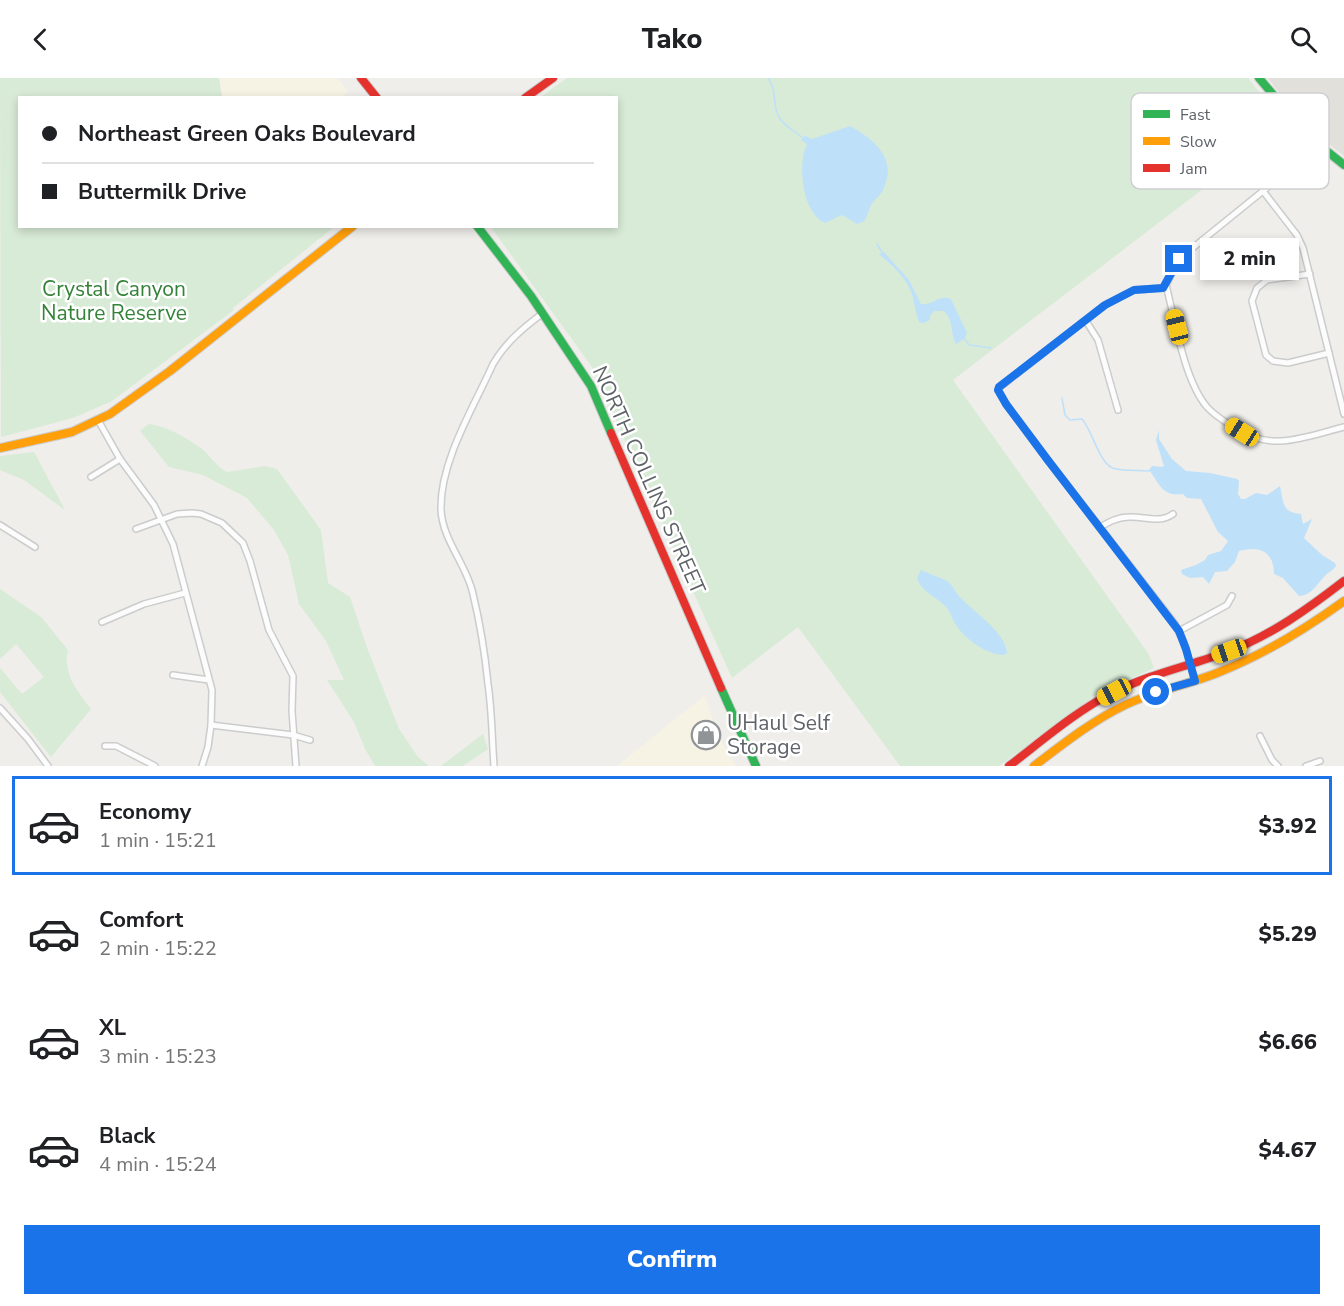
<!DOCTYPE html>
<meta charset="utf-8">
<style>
:root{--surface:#fff;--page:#f2f2f2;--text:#202124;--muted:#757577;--line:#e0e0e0;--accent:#1a73e8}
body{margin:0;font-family:"Nunito Sans",sans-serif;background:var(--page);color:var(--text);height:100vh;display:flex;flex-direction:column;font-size:22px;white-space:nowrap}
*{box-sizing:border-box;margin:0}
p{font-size:20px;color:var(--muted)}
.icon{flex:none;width:33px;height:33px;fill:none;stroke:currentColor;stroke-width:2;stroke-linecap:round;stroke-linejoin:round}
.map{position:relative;height:688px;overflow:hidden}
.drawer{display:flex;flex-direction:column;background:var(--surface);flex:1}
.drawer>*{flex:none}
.guide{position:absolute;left:18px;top:18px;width:600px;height:132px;border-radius:0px;box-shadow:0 3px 9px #0003;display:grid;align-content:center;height:132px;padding:0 24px;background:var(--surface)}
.end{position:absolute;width:27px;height:27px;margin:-14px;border:8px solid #1a73e8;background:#fff;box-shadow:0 0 0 3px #fff}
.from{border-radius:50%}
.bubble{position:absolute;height:42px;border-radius:0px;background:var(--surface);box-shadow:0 3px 9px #0003;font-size:20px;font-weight:800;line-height:42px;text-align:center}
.car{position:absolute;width:18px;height:36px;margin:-18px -9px;border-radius:8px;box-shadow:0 0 4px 2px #0007;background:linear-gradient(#f5c518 24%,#345 0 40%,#f5c518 0 76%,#345 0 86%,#f5c518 0)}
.guide b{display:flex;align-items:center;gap:21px;height:57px;font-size:22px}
.guide b+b{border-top:2px solid var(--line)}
.guide i{width:15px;height:15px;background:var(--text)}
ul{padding:10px 0 0;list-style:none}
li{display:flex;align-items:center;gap:18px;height:99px;margin:0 12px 9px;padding:0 12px;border:3px solid transparent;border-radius:0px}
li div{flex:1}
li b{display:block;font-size:22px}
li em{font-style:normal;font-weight:800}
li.active{border-color:var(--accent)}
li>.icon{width:54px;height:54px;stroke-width:1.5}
.primary-button{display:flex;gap:12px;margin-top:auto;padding:12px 24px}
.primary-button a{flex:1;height:69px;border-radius:0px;background:var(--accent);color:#fff;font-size:24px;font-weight:800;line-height:69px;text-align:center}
header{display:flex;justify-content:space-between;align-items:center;height:78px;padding:0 24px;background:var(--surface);font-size:27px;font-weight:800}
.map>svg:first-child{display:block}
.commercial{fill:#f7f3e4}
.education{fill:#e2e0da}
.green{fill:#d8ebd6}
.water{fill:#bfe0f9}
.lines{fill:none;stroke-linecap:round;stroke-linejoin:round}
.stream{stroke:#bfe0f9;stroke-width:1.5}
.street-casing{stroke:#cbcccc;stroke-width:8}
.fast-casing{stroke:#cacacb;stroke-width:10}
.slow-casing{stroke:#cacacb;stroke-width:10}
.jam-casing{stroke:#cacacb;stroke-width:10}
.street{stroke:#fdfcfc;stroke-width:5}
.fast{stroke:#30b455;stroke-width:8}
.slow{stroke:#ff9f0a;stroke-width:8}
.jam{stroke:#e5322d;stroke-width:8}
.route{stroke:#1a73e8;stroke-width:8}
.labels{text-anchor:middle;stroke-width:5;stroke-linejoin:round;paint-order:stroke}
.park-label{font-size:21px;fill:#348238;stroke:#fff}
.street-label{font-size:21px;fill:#5f6368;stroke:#fff}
.poi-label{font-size:21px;fill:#5f6368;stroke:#fff;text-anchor:start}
.key{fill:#fff;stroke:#cfd0d2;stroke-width:1.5}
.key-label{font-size:16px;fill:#5f6368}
</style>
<header><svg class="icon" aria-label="back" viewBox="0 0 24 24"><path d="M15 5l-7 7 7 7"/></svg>Tako<svg class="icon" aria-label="search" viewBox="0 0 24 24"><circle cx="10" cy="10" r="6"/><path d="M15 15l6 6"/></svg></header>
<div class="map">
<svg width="1344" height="688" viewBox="0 0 1344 688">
<rect width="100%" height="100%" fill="#efeeea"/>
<g class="commercial">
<polygon points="219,0 337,0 348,14 340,20 222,19"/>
<polygon points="705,617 718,658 736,688 617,688"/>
</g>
<polygon class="education" points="1268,0 1344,0 1344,78 1312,53 1288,27"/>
<g class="green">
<polygon points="0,0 219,0 222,19 20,20 20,148 334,149 233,230 234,232 112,323 73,340 1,359"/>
<polygon points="567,0 1248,0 1285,47 1280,52 953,302 1148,575 1154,590 1095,617 999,688 900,688 798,549 732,600 592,289 491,149 616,148 616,20 541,19"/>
<path d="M 149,346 C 167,348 187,360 202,371 C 212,379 215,388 227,394 L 265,388 L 277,391 L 321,452 L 328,505 L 350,519 L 366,567 L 399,651 L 418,679 L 429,688 L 375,688 L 365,671 L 354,644 L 327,602 L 344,602 L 326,563 L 299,526 L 288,477 L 274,452 L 247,420 L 203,397 L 169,389 L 140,353 Z"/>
<polygon points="34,374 65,432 24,402 0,392 0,378"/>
<path d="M 0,511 L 41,539 L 68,572 C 62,595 78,614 91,631 L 51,679 L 0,614 L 0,590 L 22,616 L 44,599 L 16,566 L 0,581 Z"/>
<polygon points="483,656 488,671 463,688 441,688"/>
</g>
<g class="water">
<path d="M 850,48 C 875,62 898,81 883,112 C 880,118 874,122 871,127 C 868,133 868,139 863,144 L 857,146 L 842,137 L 825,145 C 802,135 797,86 807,66 L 801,62 L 805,58 L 812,61 Z"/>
<path d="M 884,174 L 909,202 L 921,226 C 932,228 939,216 951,221 L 967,255 L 964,261 L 956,266 C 950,255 954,243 944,233 L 934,233 L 930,238 L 930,242 L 923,245 L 919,244 C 916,235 914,225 912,216 C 906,199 892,187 879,176 Z"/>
<path d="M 1159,352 L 1159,361 L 1172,381 L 1186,393 L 1210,395 L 1237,401 L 1239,403 L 1238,416 L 1241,421 L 1245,421 L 1256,415 L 1267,417 L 1280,408 C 1284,425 1281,434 1301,436 L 1303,446 L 1312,441 L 1304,460 L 1322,477 L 1335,485 L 1336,488 C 1334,491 1331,493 1328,495 C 1318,503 1314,517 1299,518 L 1283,500 L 1274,496 C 1274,474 1260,467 1239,473 L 1235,484 L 1227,493 L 1215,494 L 1209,506 L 1203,499 L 1190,500 L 1182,496 L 1181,492 L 1196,487 L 1205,482 L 1208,477 L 1221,473 L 1228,463 L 1218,454 L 1201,421 L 1187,420 L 1183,416 C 1162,419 1160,406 1149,392 L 1152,388 L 1162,389 L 1164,388 L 1156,362 Z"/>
<path d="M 921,492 C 929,496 940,499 947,503 C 953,507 955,514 959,518 C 972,533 1006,554 1007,575 L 1004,577 C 987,577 965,561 956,547 C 952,542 951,535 947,530 C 938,519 922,515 917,500 Z"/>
</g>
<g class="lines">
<g class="stream">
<path d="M 768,0 C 778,15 772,25 778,37 C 782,47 795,53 803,60"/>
<polyline points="877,166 883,176"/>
<polyline points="964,260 969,267 991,270"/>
<path d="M 1062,320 L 1065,337 L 1070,342 L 1082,341 C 1094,355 1099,388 1116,391 C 1126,393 1138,392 1149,393"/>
</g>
<g class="street-casing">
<g id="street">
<path d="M 1313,63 L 1279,100 L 1179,181 L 1166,207 C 1175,242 1184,302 1207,329 C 1214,337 1224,343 1233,349 C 1247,358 1263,364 1281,363 C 1301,362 1324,354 1344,349"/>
<polyline points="1263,113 1297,157 1303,170 1344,336"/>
<polyline points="1310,196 1267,202 1257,210 1252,223 1266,277 1273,283 1288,285 1329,275"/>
<polyline points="1166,207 1163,210 1134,212 1105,227 1000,309 998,312 1006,326 1047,381 1175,546 1184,565 1195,603"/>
<polyline points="1086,243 1098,262 1118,332"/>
<polyline points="98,342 120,381 154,427 173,466 212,612 211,647 208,669 202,688"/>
<polyline points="91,399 120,381"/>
<polyline points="0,447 35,469"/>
<path d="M 1100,449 C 1109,444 1118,439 1129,439 C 1144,438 1159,446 1173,436"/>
<polyline points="136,451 177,436 192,435 201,436 222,445 243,465 250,483 269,552 293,598 292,633 296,688"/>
<polyline points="102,544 144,526 185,515"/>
<polyline points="1179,553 1227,527 1232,518"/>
<polyline points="173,597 209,602"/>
<polyline points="0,630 28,661 48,688"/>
<polyline points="211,647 293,657 310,662"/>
<polyline points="1260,658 1272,682 1278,688"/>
<polyline points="105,668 116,668 155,688"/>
<path d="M 494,688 C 492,661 492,633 488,606 C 485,576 480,545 473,516 C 467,487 442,462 441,431 C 440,383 474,329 493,286 C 506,264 523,250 543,235"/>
<polyline points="1306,688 1320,683"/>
</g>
</g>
<g class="fast-casing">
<g id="fast">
<polyline points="1259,0 1308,58 1344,87"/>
<polyline points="477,148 531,218 591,308 611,355"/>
<polyline points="721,610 756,688"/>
</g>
</g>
<g class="slow-casing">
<g id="slow">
<polyline points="0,370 72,354 110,336 170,293 353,148"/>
<path d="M 1034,688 C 1063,666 1092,643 1125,627 C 1154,613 1187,607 1217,595 C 1263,577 1304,552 1344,523"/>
</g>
</g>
<g class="jam-casing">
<g id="jam">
<polyline points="361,0 377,20"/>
<polyline points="525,20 553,0"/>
<polyline points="611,355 721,610"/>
<path d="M 1009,688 C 1043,662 1076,633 1114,614 C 1150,596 1189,588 1227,574 C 1270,558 1308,531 1344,503"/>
</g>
</g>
<use href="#street" class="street"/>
<use href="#fast" class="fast"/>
<use href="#slow" class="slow"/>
<use href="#jam" class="jam"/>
</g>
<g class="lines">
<polyline class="route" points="1156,614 1195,603 1186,571 1179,553 1047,381 1006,326 998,312 999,309 1105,227 1134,212 1163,210 1179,181"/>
</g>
<defs>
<g id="shop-ring" transform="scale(1.5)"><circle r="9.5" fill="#fff" stroke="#919496" stroke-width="1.5"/><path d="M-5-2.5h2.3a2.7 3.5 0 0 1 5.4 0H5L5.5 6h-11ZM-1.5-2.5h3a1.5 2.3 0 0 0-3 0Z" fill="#919496"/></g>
</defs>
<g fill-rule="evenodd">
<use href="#shop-ring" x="706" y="657"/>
</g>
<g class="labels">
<g class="park-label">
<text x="114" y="218">Crystal Canyon<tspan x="114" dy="24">Nature Reserve</tspan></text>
</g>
<g class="street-label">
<text transform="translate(649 402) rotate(66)" y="7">NORTH COLLINS STREET</text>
</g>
<g class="poi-label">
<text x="727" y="652">UHaul Self<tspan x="727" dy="24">Storage</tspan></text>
</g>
</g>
<rect x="1131" y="15" width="198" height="96" rx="9" class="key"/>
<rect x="1143" y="32" width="27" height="8" fill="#30b455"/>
<rect x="1143" y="59" width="27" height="8" fill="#ff9f0a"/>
<rect x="1143" y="86" width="27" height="8" fill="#e5322d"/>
<g class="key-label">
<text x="1180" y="42">Fast</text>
<text x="1180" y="69">Slow</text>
<text x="1180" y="96">Jam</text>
</g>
</svg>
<i class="end from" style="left:1156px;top:614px"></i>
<i class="end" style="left:1179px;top:181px"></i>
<div class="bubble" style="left:1200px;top:160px;width:99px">2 min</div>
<i class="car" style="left:1177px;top:249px;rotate:346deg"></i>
<i class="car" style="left:1242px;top:354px;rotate:302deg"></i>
<i class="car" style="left:1229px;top:573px;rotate:251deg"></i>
<i class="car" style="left:1114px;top:614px;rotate:242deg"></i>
<div class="guide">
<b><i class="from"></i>Northeast Green Oaks Boulevard</b>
<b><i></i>Buttermilk Drive</b>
</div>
</div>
<section class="drawer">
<ul>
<li class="active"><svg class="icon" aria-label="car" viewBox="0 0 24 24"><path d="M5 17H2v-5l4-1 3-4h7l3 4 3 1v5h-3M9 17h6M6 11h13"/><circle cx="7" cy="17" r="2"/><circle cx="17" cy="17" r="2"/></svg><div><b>Economy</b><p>1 min · 15:21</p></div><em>$3.92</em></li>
<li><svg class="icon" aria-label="car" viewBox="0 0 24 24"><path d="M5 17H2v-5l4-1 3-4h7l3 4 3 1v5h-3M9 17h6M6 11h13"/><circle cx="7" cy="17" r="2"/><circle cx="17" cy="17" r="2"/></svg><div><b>Comfort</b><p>2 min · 15:22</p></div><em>$5.29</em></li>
<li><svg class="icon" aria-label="car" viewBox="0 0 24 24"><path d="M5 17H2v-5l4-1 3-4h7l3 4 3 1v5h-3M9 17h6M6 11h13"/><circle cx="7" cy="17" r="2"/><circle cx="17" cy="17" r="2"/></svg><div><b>XL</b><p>3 min · 15:23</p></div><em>$6.66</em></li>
<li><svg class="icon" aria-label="car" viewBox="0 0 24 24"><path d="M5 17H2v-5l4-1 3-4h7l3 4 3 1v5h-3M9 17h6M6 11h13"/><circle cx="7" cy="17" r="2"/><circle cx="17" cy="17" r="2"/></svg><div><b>Black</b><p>4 min · 15:24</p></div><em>$4.67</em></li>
</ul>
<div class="primary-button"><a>Confirm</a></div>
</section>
